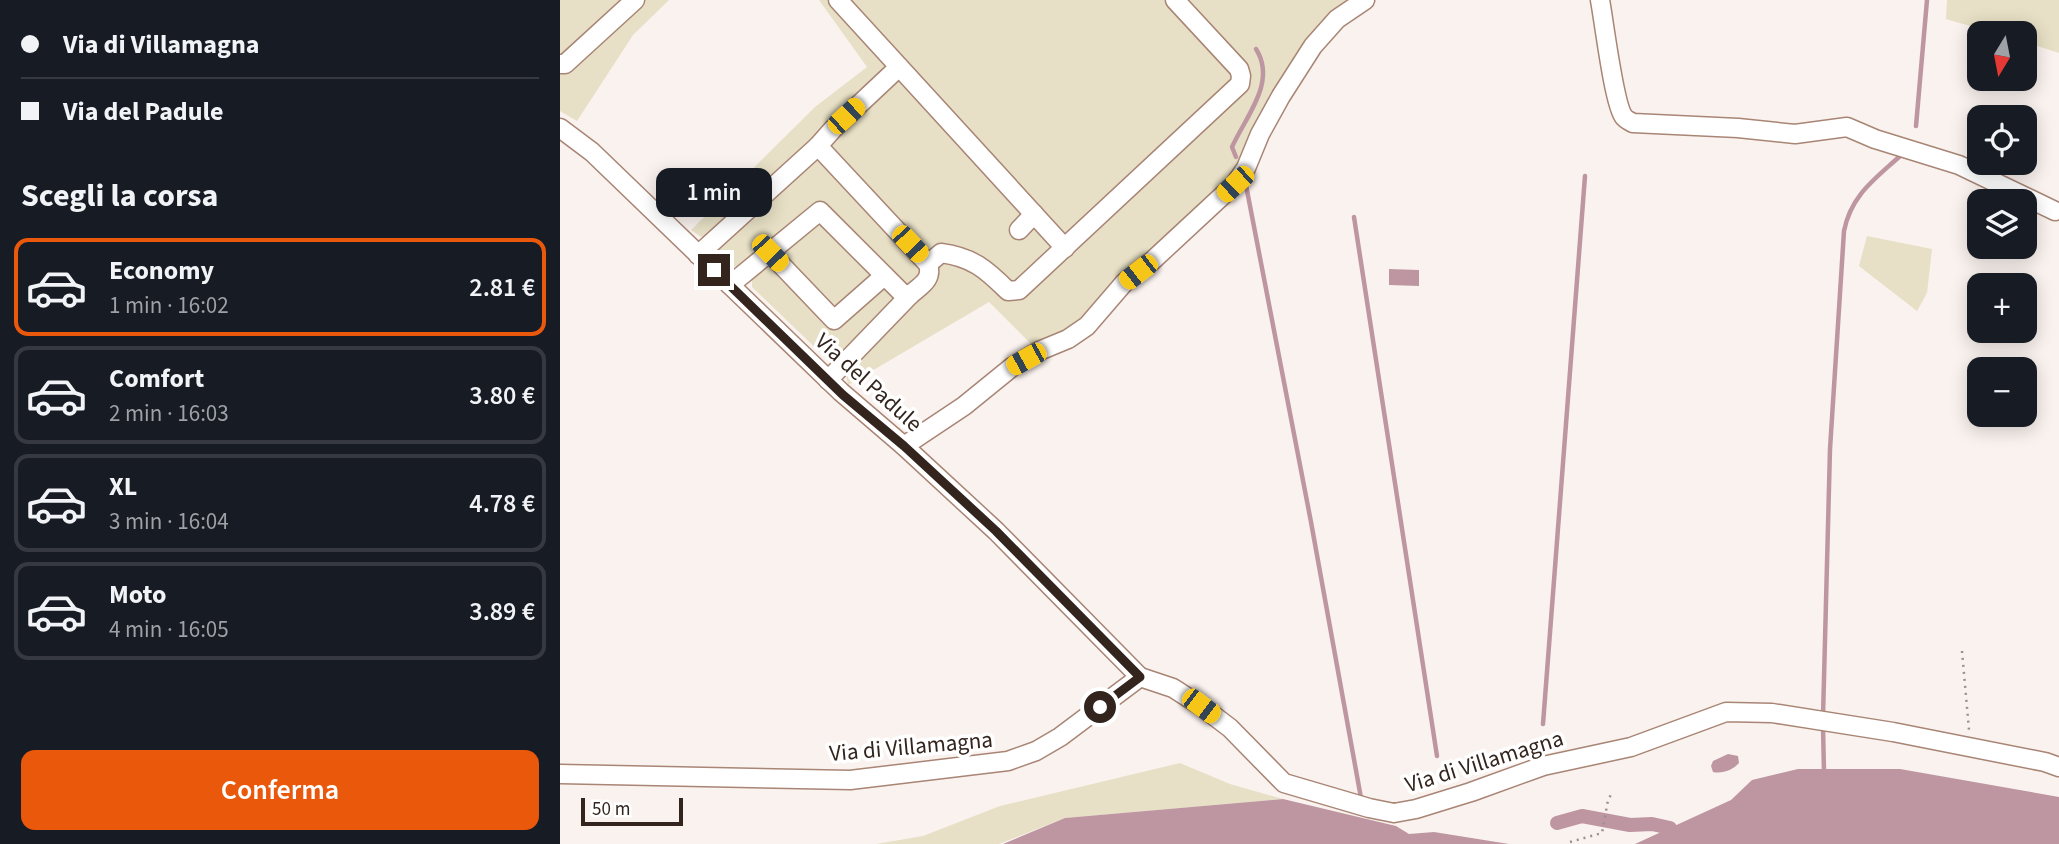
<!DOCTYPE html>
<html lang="it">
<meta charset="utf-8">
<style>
:root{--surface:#171b24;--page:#20242c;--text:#f1f3f6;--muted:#9ea1a6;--line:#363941;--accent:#ea580c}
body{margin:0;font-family:"Source Sans 3",sans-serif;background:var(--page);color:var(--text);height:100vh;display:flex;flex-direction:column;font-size:26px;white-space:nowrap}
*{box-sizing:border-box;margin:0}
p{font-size:23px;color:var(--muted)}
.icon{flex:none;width:38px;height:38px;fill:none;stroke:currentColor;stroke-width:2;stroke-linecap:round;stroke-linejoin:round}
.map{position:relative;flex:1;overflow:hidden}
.sheet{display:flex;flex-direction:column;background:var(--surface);width:560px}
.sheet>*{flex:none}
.guide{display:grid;align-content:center;height:154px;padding:0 21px;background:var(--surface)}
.needle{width:46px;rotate:190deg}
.controls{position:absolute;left:1407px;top:21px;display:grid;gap:14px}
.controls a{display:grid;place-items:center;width:70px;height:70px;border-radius:14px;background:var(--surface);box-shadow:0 4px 18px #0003;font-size:35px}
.scale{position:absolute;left:21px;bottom:18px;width:102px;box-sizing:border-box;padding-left:7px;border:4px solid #33251e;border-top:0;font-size:19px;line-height:24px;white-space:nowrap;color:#33251e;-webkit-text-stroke:5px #fff;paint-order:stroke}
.end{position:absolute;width:32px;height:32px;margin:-16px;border:9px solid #33251e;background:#fff;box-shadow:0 0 0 4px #fff}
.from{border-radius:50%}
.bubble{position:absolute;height:49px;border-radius:14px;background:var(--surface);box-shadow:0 4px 18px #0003;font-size:23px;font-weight:600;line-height:49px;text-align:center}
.car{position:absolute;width:21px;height:42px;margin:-21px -10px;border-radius:9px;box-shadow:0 0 5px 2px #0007;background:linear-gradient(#f5c518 24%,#345 0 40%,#f5c518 0 76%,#345 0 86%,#f5c518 0)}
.guide b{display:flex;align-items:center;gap:24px;height:66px;font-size:26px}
.guide b+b{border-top:2px solid var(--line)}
.guide i{width:18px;height:18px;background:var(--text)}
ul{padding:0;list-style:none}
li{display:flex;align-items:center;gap:21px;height:98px;margin:0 14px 10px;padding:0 7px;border:4px solid var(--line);border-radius:14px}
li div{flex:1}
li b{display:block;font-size:26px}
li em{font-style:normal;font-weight:600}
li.selected{border-color:var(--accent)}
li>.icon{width:63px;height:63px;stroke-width:1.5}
h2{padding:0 21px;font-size:32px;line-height:84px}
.primary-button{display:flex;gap:14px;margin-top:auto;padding:14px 21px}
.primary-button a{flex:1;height:80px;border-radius:14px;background:var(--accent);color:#fff;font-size:28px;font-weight:600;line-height:80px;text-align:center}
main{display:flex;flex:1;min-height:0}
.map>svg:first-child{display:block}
.green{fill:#e7e0c6}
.water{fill:#be96a1}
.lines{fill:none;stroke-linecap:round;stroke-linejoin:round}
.stream{stroke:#be96a1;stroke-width:4.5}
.canal{stroke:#be96a1;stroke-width:14}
.minor-casing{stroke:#a88575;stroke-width:21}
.path{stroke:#9c918c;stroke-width:2.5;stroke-dasharray:2 5;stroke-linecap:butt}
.minor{stroke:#fff;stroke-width:18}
.route{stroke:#33251e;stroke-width:9}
.labels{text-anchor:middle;stroke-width:7;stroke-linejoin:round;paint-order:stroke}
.street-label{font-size:23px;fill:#33251e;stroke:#fff}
</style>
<main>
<section class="sheet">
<div class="guide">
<b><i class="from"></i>Via di Villamagna</b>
<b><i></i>Via del Padule</b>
</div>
<h2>Scegli la corsa</h2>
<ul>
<li class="selected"><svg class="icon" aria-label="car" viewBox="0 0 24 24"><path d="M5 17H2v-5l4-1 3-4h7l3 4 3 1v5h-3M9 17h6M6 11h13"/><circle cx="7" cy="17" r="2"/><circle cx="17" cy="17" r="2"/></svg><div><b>Economy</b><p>1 min · 16:02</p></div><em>2.81 €</em></li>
<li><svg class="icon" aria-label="car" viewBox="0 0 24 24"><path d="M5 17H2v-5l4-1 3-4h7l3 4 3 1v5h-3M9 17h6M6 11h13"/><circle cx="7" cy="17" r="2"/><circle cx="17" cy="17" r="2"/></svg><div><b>Comfort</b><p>2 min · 16:03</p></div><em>3.80 €</em></li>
<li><svg class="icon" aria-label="car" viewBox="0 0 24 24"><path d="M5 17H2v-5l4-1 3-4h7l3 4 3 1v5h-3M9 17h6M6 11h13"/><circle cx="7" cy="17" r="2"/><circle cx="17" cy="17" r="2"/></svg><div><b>XL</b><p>3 min · 16:04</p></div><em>4.78 €</em></li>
<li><svg class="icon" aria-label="car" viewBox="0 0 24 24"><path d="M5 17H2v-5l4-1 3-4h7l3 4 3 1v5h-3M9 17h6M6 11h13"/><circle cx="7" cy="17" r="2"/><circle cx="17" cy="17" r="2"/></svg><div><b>Moto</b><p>4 min · 16:05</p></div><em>3.89 €</em></li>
</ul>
<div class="primary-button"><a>Conferma</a></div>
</section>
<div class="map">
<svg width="1499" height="844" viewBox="0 0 1499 844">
<rect width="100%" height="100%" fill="#faf2ee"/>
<g class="green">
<polygon points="0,0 109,0 73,35 17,121 0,111"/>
<path d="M 259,0 L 795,0 L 676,171 L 522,322 L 475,348 L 429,302 L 288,385 L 285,370 L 304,349 L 294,339 L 272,359 L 267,359 L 192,287 L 192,279 L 208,262 C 201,262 192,261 185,263 C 167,270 171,269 157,254 L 158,249 L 180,227 L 141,237 L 131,230 L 255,107 L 307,67 Z"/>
<polygon points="1387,0 1499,0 1499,53 1465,42 1465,33 1434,33 1386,19"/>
<polygon points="1307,236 1372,249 1367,293 1357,311 1299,266"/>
<polygon points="620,763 670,784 723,799 505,818 439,844 316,844 363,836 440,806"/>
</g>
<g class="water">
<polygon points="829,269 859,270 859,286 829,285"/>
<path d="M 1168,754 L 1178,756 L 1179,763 C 1173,770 1162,774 1153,772 L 1151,766 L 1153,761 Z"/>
<polygon points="1238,769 1340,769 1499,797 1499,844 1075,844 1171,800 1192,780"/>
<polygon points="723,799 836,826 849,834 874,832 949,844 443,844 505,818"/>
</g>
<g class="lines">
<g class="stream">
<polyline points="1356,126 1367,0"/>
<path d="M 676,157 L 672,147 C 686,116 717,82 696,49"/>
<polyline points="685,180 751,522 801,798"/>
<polyline points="794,217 877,756"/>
<path d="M 1263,717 L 1270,449 L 1284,231 C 1291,195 1315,179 1340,156"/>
<polyline points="983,724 1025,176"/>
<polyline points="1263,726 1264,773"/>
</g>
<polyline class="canal" points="997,823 1022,816 1070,825 1092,824 1110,828"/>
<g class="minor-casing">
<g id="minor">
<polyline points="278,0 505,248"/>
<path d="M 1040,0 C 1044,21 1054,105 1064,117 C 1065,119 1071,122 1073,123 L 1178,128 L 1235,134 L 1287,127 L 1315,139 L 1399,165 L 1495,211"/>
<polyline points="0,64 5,64 75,0"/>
<polyline points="0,128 32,152 281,392 344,446 436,531 580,677 613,688 641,706 670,728 724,783 809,808 834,813 856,809 911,792 983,766 1071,747 1166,712 1212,713 1333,732 1485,762 1499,767"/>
<polyline points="258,146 273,129 339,67"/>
<polyline points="459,230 474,214"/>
<polyline points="210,253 274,320 324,276"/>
<path d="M 138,255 L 258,146 L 368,264 L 381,253 C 412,257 426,269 448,291 L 459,290 L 680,84 L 681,76 L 679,69 L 615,0"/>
<path d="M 170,285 L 260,211 L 342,293 L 350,295 C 361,285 373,280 368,264"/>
<polyline points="268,380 350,295"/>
<polyline points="344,446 404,406 452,367 479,351 508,339 527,326 564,283 592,261 675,184 686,168 700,134 721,96 753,46 777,19 805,0"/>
<polyline points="0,774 290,780 448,761 476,751 500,737 580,677"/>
</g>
</g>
<g class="path">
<polyline points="1402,651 1409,730"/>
<polyline points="1010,842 1042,833 1048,800 1052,793"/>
</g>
<use href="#minor" class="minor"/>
</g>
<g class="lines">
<polyline class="route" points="154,270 283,395 344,446 436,531 580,677 540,707"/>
</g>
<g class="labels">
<g class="street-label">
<text transform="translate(309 382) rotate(42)" y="8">Via del Padule</text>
<text transform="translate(351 746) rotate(-5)" y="8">Via di Villamagna</text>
<text transform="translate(924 761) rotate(-17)" y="8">Via di Villamagna</text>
</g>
</g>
</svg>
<div class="controls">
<a><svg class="needle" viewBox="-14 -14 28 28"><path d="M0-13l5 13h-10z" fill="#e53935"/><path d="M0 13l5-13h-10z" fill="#9ea1a6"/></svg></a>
<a><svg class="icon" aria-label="locate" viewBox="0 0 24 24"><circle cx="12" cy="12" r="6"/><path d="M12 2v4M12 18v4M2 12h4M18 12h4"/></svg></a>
<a><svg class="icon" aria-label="layers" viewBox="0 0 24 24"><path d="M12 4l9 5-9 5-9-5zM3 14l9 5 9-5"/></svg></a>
<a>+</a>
<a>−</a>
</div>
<div class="scale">50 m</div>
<i class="end from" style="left:540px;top:707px"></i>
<i class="end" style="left:154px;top:270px"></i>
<div class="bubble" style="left:96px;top:168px;width:116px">1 min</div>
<i class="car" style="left:286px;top:116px;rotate:47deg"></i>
<i class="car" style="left:675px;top:184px;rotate:227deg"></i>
<i class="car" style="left:350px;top:244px;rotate:137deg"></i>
<i class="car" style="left:210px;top:253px;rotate:136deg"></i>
<i class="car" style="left:578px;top:272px;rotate:232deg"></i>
<i class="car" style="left:466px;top:359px;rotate:241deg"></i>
<i class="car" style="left:641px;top:706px;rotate:127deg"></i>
</div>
</main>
